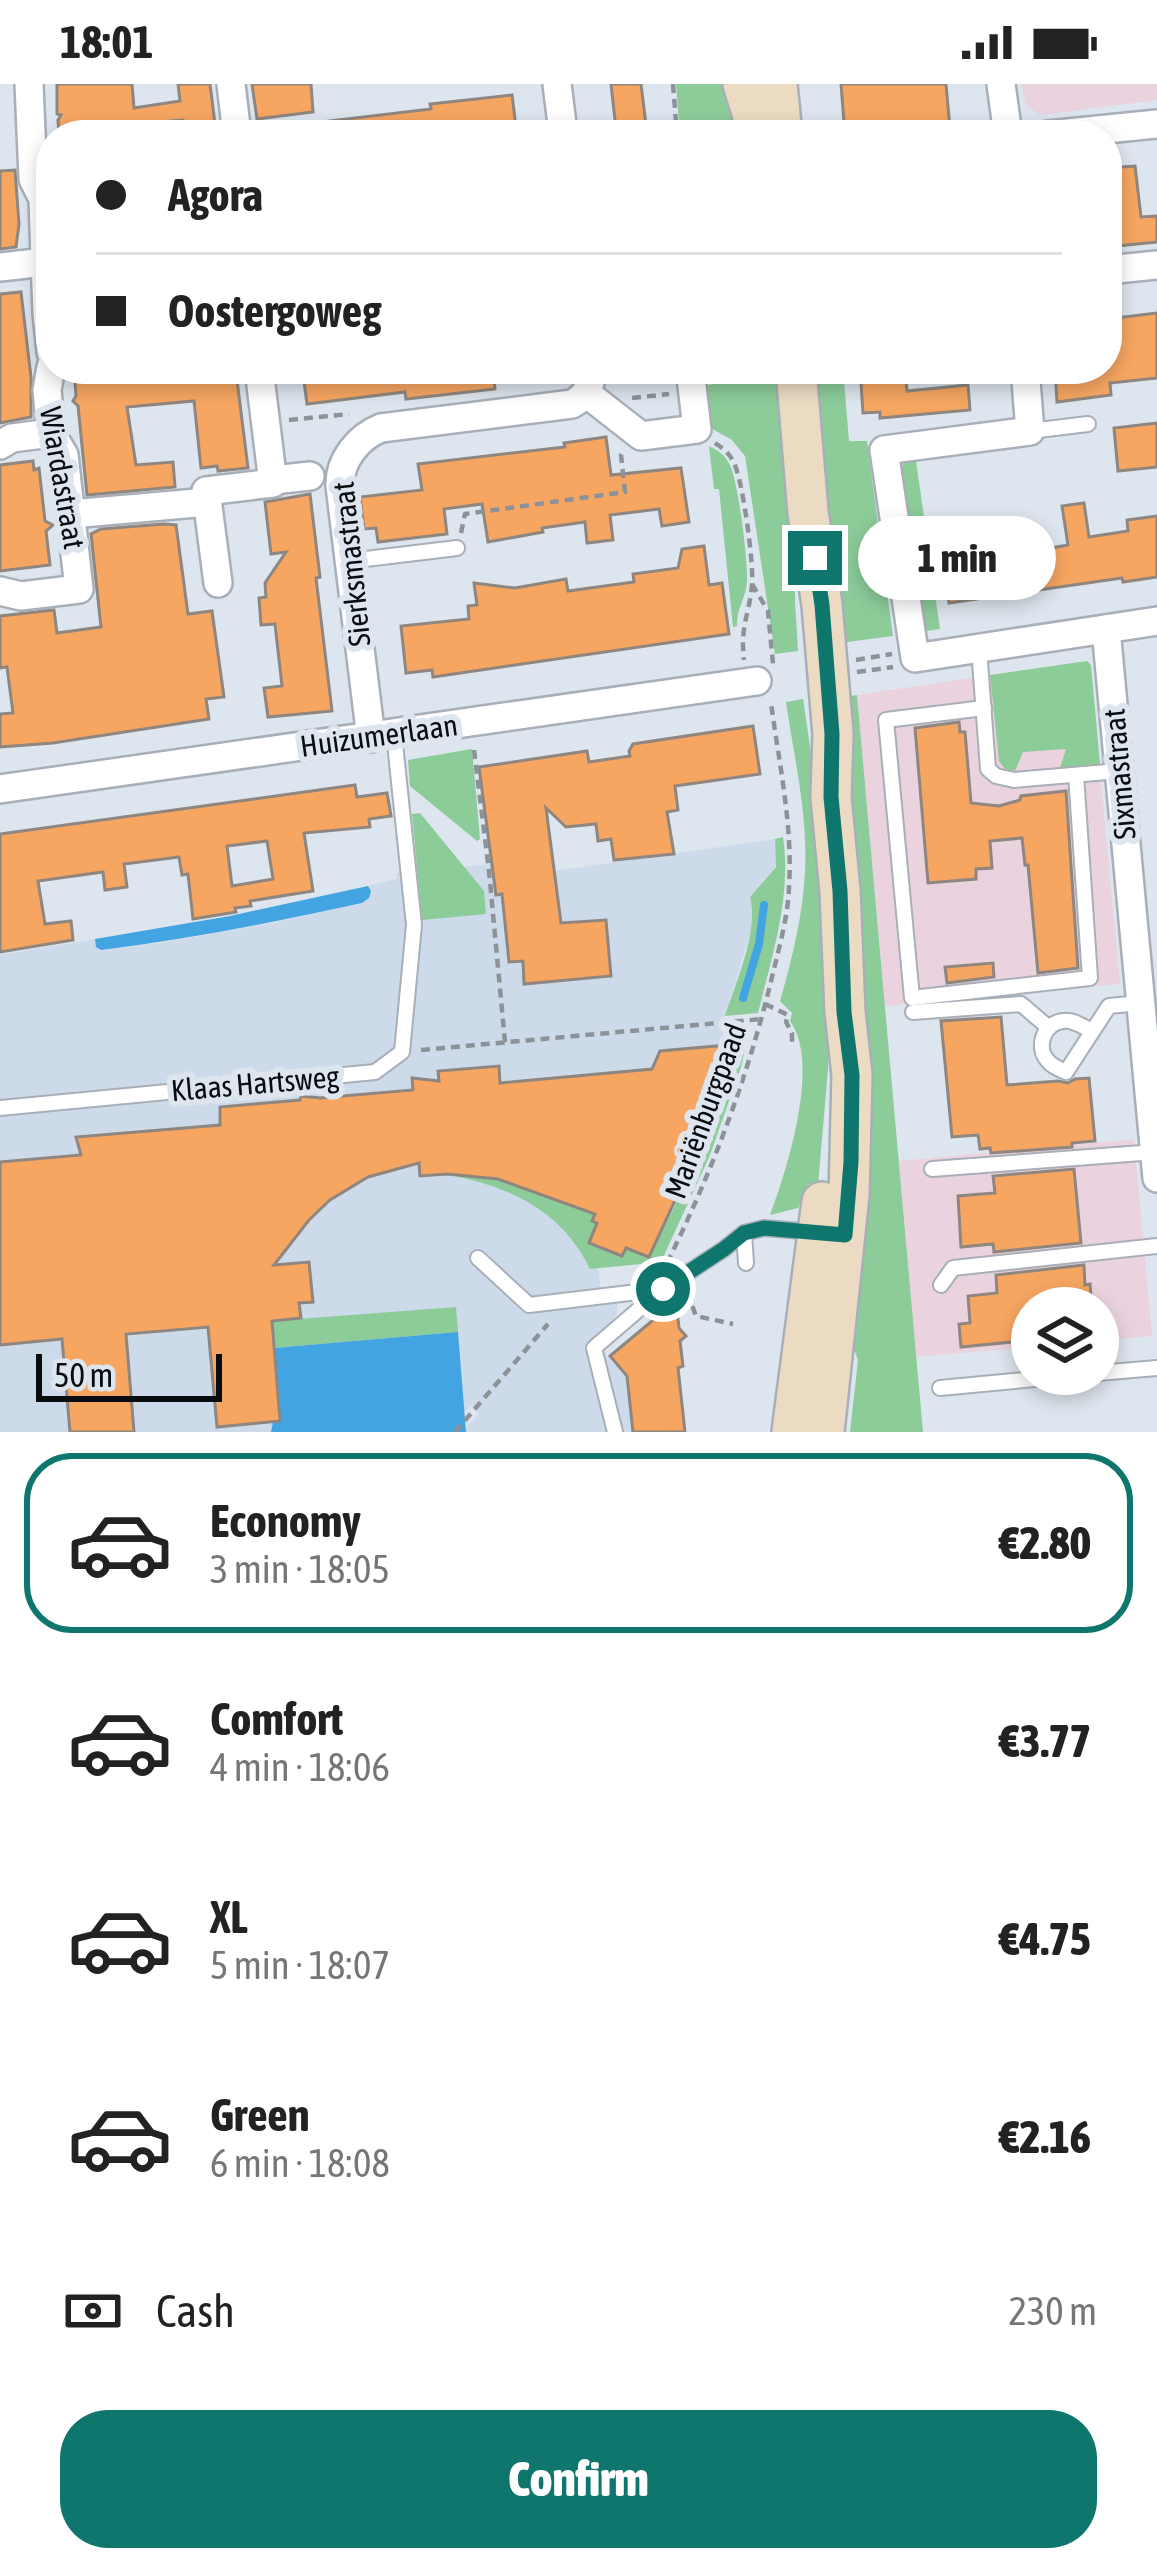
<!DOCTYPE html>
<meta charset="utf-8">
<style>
:root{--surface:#fff;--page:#f2f2f2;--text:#222;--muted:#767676;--line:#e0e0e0;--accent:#0f766e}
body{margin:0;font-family:"Asap Condensed",sans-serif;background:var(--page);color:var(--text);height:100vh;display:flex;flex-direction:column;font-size:45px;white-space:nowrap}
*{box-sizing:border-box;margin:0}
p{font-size:39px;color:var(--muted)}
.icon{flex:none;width:66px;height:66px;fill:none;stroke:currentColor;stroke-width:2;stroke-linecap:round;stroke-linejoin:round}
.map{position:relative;height:1348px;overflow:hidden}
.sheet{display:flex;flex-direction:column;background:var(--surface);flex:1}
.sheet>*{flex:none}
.guide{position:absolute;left:36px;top:36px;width:1086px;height:264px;border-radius:48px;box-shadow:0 6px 18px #0003;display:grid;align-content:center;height:264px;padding:0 60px;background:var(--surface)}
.tools{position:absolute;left:1011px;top:1203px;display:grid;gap:24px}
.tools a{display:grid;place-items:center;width:108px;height:108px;border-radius:50%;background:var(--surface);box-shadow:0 6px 18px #0003;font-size:60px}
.scale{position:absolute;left:36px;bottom:30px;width:186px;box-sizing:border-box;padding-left:12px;border:6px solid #0a0d0f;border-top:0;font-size:33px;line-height:42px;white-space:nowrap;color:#0a0d0f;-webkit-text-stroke:9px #dde5ee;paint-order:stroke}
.end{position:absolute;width:54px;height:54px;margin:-27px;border:15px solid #0f766e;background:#fff;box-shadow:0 0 0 6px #fff}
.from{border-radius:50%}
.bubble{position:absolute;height:84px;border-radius:42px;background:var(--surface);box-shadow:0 6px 18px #0003;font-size:39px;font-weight:800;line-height:84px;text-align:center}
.guide b{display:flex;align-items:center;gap:42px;height:114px;font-size:45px}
.guide b+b{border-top:3px solid var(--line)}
.guide i{width:30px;height:30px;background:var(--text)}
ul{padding:21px 0 0;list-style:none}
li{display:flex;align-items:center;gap:36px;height:180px;margin:0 24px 18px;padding:0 36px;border:6px solid transparent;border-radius:48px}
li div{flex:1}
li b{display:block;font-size:45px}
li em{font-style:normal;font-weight:800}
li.on{border-color:var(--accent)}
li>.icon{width:108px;height:108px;stroke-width:1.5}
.pay{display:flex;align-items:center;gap:30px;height:132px;padding:0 60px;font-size:45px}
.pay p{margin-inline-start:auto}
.primary-button{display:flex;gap:24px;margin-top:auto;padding:24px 60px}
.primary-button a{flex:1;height:138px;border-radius:48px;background:var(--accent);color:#fff;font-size:48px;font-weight:800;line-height:138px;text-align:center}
.status{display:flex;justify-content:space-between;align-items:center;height:84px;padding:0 60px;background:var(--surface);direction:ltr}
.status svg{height:33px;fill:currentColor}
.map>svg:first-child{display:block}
.commercial{fill:#ead3de}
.built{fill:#cddae9}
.green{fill:#8ccc99}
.water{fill:#42a4e1}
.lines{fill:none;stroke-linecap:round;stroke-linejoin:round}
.stream{stroke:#42a4e1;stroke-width:8}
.building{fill:#f7a662;stroke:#8f867f;stroke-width:3;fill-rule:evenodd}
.lane-casing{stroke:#a8afb8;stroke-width:18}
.street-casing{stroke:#a8afb8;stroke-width:32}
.secondary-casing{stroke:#a8afb8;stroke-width:44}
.path{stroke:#8c9298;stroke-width:4.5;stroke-dasharray:9 6;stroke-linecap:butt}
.lane{stroke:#fff;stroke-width:14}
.street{stroke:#fff;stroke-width:27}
.secondary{stroke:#ecdbc3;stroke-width:39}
.route{stroke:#0f766e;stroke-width:15}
.labels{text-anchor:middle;stroke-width:12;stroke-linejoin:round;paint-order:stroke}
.street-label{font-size:30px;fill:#0a0d0f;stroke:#dde5ee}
</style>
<div class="status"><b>18:01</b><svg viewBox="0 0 49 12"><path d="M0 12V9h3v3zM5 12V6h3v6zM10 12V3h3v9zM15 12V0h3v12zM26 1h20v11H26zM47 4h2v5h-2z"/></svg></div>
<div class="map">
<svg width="1157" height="1348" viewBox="0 0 1157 1348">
<rect width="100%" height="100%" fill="#dde5ee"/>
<g class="commercial">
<polygon points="1021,0 1157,0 1157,16 1041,31 1026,22"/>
<polygon points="1087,577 1090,579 1120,900 885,922 857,611"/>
<polygon points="1134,1055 1152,1252 1098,1257 1098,1224 1032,1224 1032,1263 916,1273 899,1077"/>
</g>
<polygon class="built" points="775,755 776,782 750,813 753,824 751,846 725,932 725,946 736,962 714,1047 657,1172 598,1182 602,1217 615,1216 618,1220 616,1231 610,1239 620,1250 602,1266 626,1294 632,1348 466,1348 466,1344 479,1330 471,1322 464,1328 458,1259 280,1337 273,1338 271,1348 0,1348 0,871 95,855 97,863 102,866 165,858 268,840 362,819 371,807 368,802 396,795 397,789 492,780 555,787"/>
<g class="green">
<polygon points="676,0 731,0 749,51 680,51"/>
<polygon points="719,285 783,285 795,428 795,517 798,567 775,570 745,372 732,356 707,342 702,302 720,299"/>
<polygon points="809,285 843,285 849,357 867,357 893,552 832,560"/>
<path d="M 709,362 C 719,367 725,371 730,381 C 738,397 748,477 747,496 C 747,513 736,524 737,542 L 733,543 L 719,405 L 714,405 Z"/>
<polygon points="960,366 962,370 916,377 940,545 920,548 900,385 906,376"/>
<polygon points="1087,577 1091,581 1100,680 1060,684 1066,665 1023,668 1015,687 1005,685 999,677 990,591"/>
<polygon points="857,611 923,1348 850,1348 858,1276 849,1252 836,614"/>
<path d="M 803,615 L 818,716 L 830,901 L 828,985 L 818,1101 L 808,1100 L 798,1124 L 770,1131 C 787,1086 821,979 790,937 L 792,929 L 780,917 C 792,875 803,831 805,787 C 808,731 794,673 786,618 Z"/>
<polygon points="472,665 480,755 477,757 410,702 408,676"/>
<polygon points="420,729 484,807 486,830 422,836 412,730"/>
<path d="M 783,753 C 792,812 772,872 758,929 L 725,932 C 736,898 759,847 750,813 L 776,783 L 775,755 Z"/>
<path d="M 738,943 L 748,952 L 741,983 L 710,1071 L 661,1178 L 590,1185 C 562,1127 510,1103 450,1091 C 503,1090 547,1112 595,1130 L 597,1139 L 589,1159 L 621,1173 L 626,1164 L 649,1173 L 674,1124 L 704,1047 L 725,976 L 728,962 L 725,946 Z"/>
<polygon points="456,1223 458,1248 274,1264 272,1237"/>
</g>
<g class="water">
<path d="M 368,802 L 371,807 L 369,814 L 362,819 C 276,838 189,855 101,866 L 96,863 L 95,855 L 230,832 Z"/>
<polygon points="458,1248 466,1348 271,1348 273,1338 280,1337 274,1264"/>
</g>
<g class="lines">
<polyline class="stream" points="743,914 759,860 764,821"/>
</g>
<g class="building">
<polygon points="57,0 132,0 134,24 180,17 178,0 210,0 215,40 210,40 211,48 202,51 185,51 183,36 98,44 98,50 59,51 58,36 61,31 57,30"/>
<polygon points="252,0 311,0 313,28 257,35"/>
<polygon points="611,0 641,0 646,41 616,45"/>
<polygon points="841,0 946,0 950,45 888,51 845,51"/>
<polygon points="512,11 516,43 504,45 504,51 322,51 321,38 431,25 430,20"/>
<polygon points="1135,82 1141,133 1157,132 1157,158 1107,163 1107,84"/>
<polygon points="15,86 19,140 16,163 0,165 0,87"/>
<polygon points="21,208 31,293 31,333 0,339 0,210"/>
<polygon points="1157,229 1157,294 1110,299 1111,311 1057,318 1055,285 1107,285 1107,235"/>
<polygon points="74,285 207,285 207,290 236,288 248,384 218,387 217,382 201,384 194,317 127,323 136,381 173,378 175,403 87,411 78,322 73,317 76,312"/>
<polygon points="316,285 493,285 495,305 406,315 405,308 307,320 303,290 316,288"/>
<polygon points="860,285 905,285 907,307 968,301 970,326 880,334 880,328 863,329"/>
<polygon points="1157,339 1157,383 1118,387 1114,344"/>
<polygon points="606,353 611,391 681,384 689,438 662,442 659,425 610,431 613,456 587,459 585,438 542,444 543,448 488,458 482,420 444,425 447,450 378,458 376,444 364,445 360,413 422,406 418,380 565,363 564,359"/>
<polygon points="33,377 34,386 39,384 45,437 53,441 46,447 50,481 0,487 0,381"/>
<polygon points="310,410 320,493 316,494 332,627 268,633 264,604 282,602 275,540 261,541 259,514 266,513 265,499 286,468 271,470 265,418"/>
<polygon points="1084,419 1089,453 1128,447 1127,436 1157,432 1157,493 1123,498 1122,494 949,519 943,477 938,466 991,459 989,449 1026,443 1029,468 1068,461 1062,422"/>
<polygon points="164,440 176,441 188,530 212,527 224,613 206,615 209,635 53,659 0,663 0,630 13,629 7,583 0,584 0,532 54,526 57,549 101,543 91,450 101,445"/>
<polygon points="704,462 709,501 722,499 729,550 433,593 432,586 406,589 401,542 469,535 468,522 477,521 474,499 515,504 566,495 568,507 634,498 633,490 678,484 682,465"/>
<polygon points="959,638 960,648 965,648 971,719 999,722 1020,716 1021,712 1066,707 1078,884 1038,889 1028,781 1025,781 1022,754 990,757 992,784 976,785 976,795 928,799 915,644"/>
<polygon points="753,642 760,690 675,702 678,726 667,728 674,770 614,776 611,755 598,757 596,740 566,743 546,724 561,839 606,836 611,892 524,900 523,877 509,878 502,810 496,811 479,683 587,667 589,678 630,672 629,667 633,660"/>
<path d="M 355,701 L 357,713 L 387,709 L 391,732 L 369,735 L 370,743 L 304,749 L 313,807 L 250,817 L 251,822 L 235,824 L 236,828 L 193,835 L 188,790 L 182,791 L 179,773 L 124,780 L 127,803 L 105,806 L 103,788 L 38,797 L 45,840 L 71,837 L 73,856 L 0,868 L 0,750 ZM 267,757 L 273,795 L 232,802 L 227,762 Z"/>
<polygon points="993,879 994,893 947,899 945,883"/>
<polygon points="1001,933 1007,1001 1058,997 1068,999 1075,995 1089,994 1095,1057 1072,1059 1072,1063 991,1069 990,1064 980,1065 978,1051 952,1053 941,937"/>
<polygon points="728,961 713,1021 695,1073 649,1173 626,1164 622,1172 589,1159 597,1139 592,1137 595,1130 498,1095 447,1090 420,1092 419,1079 368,1093 330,1116 309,1136 274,1181 309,1178 313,1218 299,1219 301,1234 272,1237 280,1337 217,1343 208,1243 126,1250 134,1348 70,1348 62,1255 0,1261 0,1078 81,1071 76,1053 220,1041 220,1023 300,1016 301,1012 320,1014 413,1006 412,994 439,997 438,987 499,982 500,999 652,985 660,967"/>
<polygon points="1074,1085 1081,1159 994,1168 993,1160 961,1163 958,1112 995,1109 993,1092"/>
<polygon points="1084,1181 1085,1201 1090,1200 1092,1224 1032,1224 1032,1256 961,1263 959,1240 970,1239 968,1212 997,1209 996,1191"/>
<polygon points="676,1217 679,1244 686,1252 680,1257 683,1282 678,1284 685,1348 633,1348 627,1292 610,1272"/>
</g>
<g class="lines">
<g class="lane-casing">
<g id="lane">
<polyline points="1030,347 1088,340"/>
<polyline points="349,477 457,464"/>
<polyline points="979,564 988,685 996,692 1014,696 1119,687"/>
<polyline points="984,624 886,636 912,914 1090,894 1076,691"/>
<polyline points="913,928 1021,920 1049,944"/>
<path d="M 1092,947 C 1083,943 1073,935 1063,937 C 1044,939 1035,963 1048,977 C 1051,981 1061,986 1066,988 L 1109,922 L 1141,919"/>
<polyline points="0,1024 375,988 402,968 414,841 394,650"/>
<polyline points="932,1085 1155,1068"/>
<polyline points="744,1149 746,1179"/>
<polyline points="478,1174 529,1221 663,1205 724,1165 744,1149 764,1144 813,1148"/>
<polyline points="941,1201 953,1184 1157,1162"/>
<polyline points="1098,1289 1157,1284"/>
<polyline points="940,1304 1088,1290"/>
<polyline points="615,1348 594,1264 659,1208"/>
</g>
</g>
<g class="street-casing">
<g id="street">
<polyline points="29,0 33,95 43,115 47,230 51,268"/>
<polyline points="231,0 237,51"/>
<polyline points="557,0 562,40 558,51"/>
<polyline points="1001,0 1008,51"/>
<polyline points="1048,51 1157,40"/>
<polyline points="0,183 45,178"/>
<polyline points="1107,186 1157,181"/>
<polyline points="1025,285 1030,347 884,366 915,574 1157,537"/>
<polyline points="586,309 641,352 697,345 690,285"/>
<polyline points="0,361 12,354 51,349"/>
<polyline points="273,396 310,392"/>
<polyline points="71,430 208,418"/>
<polyline points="218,499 206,407 273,399 259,285"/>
<polyline points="0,507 21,512 79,505 64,371 51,349 47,306 51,283"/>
<polyline points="1106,545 1157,1094"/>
<path d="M 371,654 L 340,402 C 339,377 358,353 381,344 L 572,320 C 587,312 592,301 591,285"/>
<polyline points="0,705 757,597"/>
</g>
</g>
<g class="secondary-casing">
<g id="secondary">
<polyline points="743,0 759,51"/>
<polyline points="777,0 782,51"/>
<polyline points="796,285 808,428 822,521 833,650 831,713 840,807 845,928 852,991 849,1111 824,1348"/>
<polyline points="792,1348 822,1118"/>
</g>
</g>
<g class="path">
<polyline points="673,0 677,51"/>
<polyline points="620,51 666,45"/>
<polyline points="632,314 669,310"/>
<polyline points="289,336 349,330"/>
<path d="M 715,359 C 724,365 730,370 734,379 C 743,397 754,481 752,501 C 749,532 740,542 744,576"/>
<polyline points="461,449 465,430 625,408 621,371 623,367"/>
<polyline points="752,500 768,527 773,580"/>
<polyline points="856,576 892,570"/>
<polyline points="857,588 893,583"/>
<polyline points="474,666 489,787 505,958"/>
<polyline points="765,920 788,931 786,938 792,949 792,960"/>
<polyline points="421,966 762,935"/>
<path d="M 667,1179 C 712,1088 748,993 772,893 C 779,864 788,833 789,803 C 793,742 779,679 771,619"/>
<polyline points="687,1208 696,1232 733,1240"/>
<polyline points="455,1348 548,1240"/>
</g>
<use href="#lane" class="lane"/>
<use href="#street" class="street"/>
<use href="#secondary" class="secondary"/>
</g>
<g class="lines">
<polyline class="route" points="663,1205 724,1165 744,1149 764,1144 845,1151 851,1078 852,991 844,928 840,807 831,713 832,650 822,521 815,474"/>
</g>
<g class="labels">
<g class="street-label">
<text transform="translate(62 394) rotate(80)" y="10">Wiardastraat</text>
<text transform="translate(352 480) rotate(-96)" y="10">Sierksmastraat</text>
<text transform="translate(379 652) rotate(-8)" y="10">Huizumerlaan</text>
<text transform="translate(1120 690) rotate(-95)" y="10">Sixmastraat</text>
<text transform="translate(255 1000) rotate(-5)" y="10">Klaas Hartsweg</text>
<text transform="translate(706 1027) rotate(-70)" y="10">Mariënburgpaad</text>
</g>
</g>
</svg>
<div class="tools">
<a><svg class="icon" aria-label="layers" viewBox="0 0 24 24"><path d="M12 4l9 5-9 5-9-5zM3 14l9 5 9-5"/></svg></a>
</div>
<div class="scale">50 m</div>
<i class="end from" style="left:663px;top:1205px"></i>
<i class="end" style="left:815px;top:474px"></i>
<div class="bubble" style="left:858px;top:432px;width:198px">1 min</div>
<div class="guide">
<b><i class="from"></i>Agora</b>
<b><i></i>Oostergoweg</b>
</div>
</div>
<section class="sheet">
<ul>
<li class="on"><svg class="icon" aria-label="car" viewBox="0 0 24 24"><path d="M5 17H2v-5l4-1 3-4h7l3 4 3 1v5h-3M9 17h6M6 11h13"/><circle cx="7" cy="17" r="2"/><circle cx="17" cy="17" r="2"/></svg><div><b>Economy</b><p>3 min · 18:05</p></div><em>€2.80</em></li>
<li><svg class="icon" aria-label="car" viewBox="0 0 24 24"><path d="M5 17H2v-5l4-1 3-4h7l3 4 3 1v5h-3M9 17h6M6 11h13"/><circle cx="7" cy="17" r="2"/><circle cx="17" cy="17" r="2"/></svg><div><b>Comfort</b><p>4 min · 18:06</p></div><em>€3.77</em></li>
<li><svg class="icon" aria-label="car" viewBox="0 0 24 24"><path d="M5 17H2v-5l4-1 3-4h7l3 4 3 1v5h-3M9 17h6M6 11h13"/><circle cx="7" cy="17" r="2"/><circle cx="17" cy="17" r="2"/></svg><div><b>XL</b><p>5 min · 18:07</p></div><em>€4.75</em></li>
<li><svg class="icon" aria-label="car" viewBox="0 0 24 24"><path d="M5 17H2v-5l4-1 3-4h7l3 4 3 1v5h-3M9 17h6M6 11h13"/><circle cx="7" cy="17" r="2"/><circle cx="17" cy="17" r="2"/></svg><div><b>Green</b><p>6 min · 18:08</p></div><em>€2.16</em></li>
</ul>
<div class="pay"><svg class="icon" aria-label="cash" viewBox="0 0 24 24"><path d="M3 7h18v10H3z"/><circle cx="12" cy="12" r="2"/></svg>Cash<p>230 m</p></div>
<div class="primary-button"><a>Confirm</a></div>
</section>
